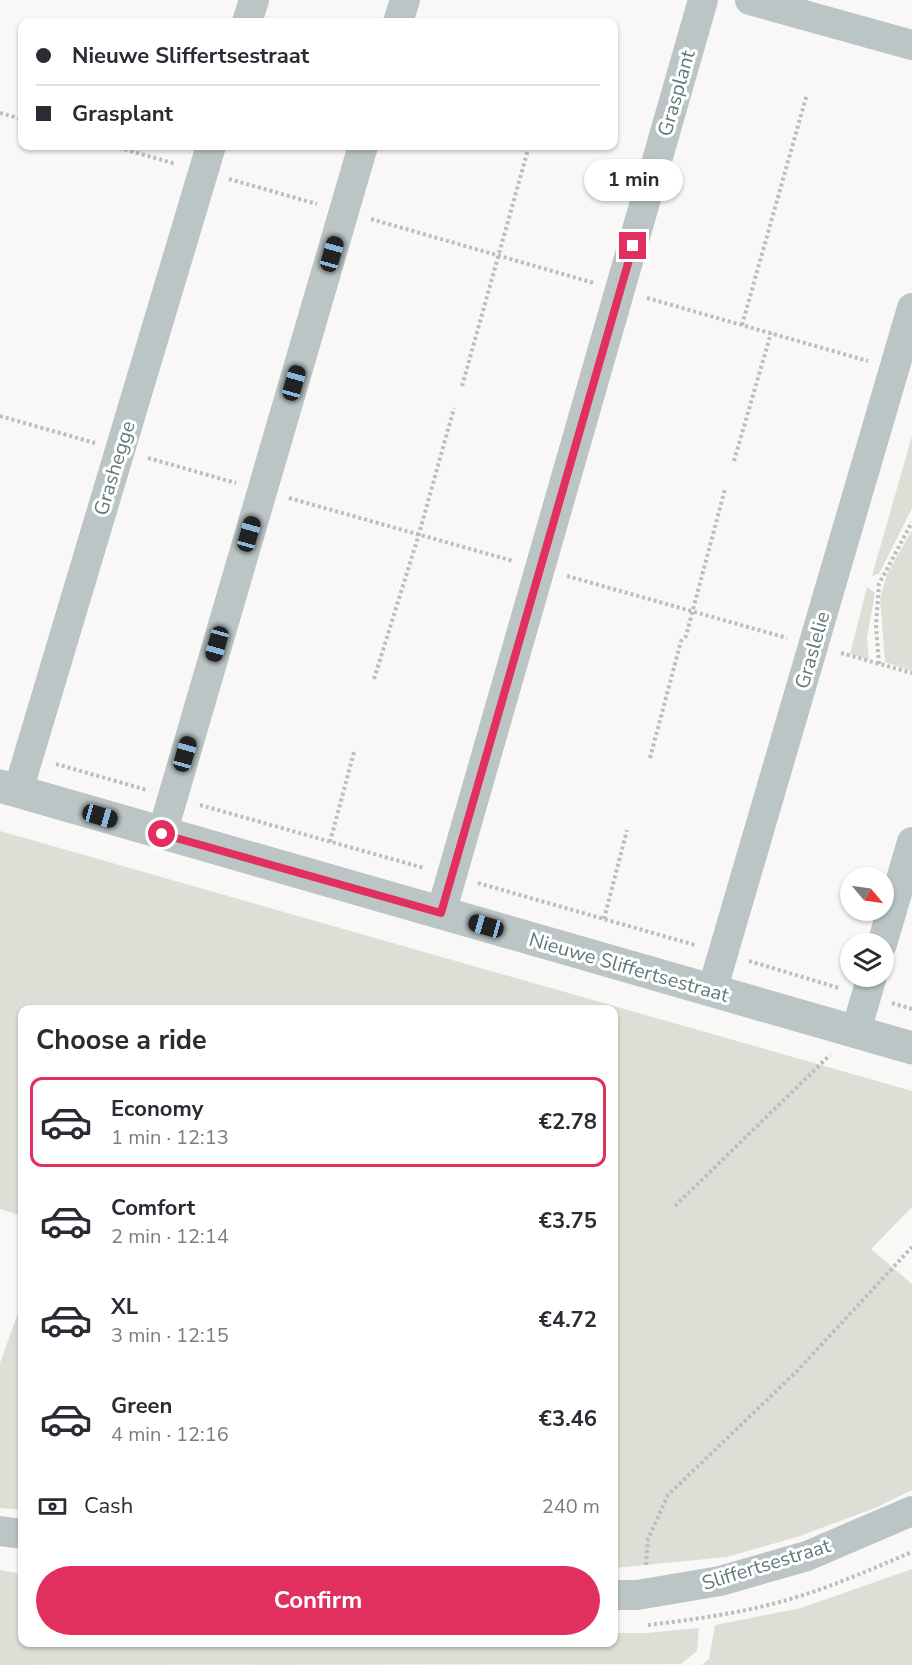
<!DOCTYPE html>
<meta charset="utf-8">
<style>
:root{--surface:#fff;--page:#f7f7f7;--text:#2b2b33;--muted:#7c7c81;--line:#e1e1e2;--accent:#e12f5e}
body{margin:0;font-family:"Nunito Sans",sans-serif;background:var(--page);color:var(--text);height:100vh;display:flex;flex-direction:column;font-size:22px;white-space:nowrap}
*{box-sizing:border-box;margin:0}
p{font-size:20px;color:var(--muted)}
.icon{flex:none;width:33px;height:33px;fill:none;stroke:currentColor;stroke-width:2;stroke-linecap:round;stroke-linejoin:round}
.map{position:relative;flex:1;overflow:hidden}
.sheet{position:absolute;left:18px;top:1005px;width:600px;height:642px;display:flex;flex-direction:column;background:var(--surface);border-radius:12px;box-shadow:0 2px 4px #0004}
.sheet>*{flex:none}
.hud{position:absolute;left:18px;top:18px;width:600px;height:132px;border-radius:12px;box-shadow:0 2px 4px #0004;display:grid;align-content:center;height:132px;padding:0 18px;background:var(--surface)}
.needle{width:39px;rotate:119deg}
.buttons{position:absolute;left:840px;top:867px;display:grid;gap:12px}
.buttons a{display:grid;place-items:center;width:54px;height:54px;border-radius:50%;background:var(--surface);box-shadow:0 2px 4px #0004;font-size:30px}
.end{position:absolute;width:27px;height:27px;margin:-14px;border:8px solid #e12f5e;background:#fff;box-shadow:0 0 0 3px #fff}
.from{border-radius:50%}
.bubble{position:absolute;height:42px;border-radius:21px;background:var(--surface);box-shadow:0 2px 4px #0004;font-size:20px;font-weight:700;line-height:42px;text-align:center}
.car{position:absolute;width:18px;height:36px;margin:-18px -9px;border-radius:8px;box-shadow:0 0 4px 2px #0007;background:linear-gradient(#222 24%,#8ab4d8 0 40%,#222 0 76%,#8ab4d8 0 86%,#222 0)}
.hud b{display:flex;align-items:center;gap:21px;height:57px;font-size:22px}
.hud b+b{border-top:2px solid var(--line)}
.hud i{width:15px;height:15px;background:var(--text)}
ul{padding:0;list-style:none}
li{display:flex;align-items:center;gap:18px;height:90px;margin:0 12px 9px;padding:0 6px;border:3px solid transparent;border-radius:12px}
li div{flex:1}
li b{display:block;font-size:22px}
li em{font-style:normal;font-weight:700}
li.current{border-color:var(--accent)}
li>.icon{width:54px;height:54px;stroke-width:1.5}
h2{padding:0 18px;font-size:27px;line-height:72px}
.pay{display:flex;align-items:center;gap:15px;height:66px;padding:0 18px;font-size:22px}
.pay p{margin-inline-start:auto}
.primary-button{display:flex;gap:12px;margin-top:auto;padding:12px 18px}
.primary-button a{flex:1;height:69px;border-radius:36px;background:var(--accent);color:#fff;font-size:24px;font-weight:700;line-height:69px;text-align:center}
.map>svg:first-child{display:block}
.green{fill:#ddded6}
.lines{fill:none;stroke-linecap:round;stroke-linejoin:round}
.path{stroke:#b9bfbf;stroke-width:4;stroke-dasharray:3 3;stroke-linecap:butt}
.minor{stroke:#bbc5c5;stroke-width:30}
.tertiary{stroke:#bbc5c5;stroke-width:33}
.route{stroke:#e12f5e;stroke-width:8}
.labels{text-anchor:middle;stroke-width:6;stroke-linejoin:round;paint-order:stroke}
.street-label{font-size:20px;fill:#607b7a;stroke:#fff}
</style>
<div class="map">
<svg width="912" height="1665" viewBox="0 0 912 1665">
<rect width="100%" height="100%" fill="#f9f8f7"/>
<g class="green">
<polygon points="912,436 912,508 879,574 872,576"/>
<polygon points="912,530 912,671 885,662 880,599 887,574"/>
<polygon points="867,587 875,593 867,638 869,660 850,654"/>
<polygon points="0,831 912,1091 912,1207 871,1249 912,1284 912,1490 875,1508 800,1536 727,1557 614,1568 614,1010 22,1010 22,1216 0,1209"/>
<polygon points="22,1302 22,1510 0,1508 0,1363"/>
<polygon points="912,1569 912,1665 702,1665 709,1659 715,1625 801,1608"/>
<polygon points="0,1570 22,1574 22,1642 614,1642 614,1633 646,1633 699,1628 697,1651 681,1664 0,1665"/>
</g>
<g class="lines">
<g class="path">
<polyline points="0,113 22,119"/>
<polyline points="113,146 176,164"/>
<polyline points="229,179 317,204"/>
<polyline points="371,219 594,283"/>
<polyline points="647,298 868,361"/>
<polyline points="742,325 807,94"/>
<polyline points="462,386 529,146"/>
<polyline points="0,416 95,443"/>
<polyline points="148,458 236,483"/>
<polyline points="734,461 771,333"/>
<polyline points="289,498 513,561"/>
<polyline points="567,576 787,638"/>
<polyline points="841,653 912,673"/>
<polyline points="879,664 876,626 879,584 912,522"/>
<polyline points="374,679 419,534 454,408"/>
<polyline points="650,758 681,641 686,636 725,489"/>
<polyline points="56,764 147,790"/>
<polyline points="200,805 424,868"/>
<polyline points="330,842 354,752"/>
<polyline points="478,883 695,945"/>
<polyline points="604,919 627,830"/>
<polyline points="749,961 839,988"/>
<polyline points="892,1003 912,1009"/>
<polyline points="675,1206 830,1055"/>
<polyline points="646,1565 648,1539 668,1495 797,1371 912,1247"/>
<path d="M 648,1625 C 698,1619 749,1612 797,1597 C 836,1585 874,1568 912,1552"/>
</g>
<g class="minor">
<polyline points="750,0 912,45"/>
<polyline points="247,22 254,0"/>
<polyline points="398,22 405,0"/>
<polyline points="18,791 211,146"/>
<polyline points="162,834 363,146"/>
<polyline points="441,913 703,0"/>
<polyline points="882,944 912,842"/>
<polyline points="712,991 912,308"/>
<polyline points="856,1031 872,976"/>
<polyline points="0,1531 22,1534"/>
<polyline points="614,1595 637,1595 720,1581 807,1556 912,1511"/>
</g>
<polyline class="tertiary" points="0,786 912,1048"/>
</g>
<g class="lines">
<polyline class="route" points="162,834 441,913 633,246"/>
</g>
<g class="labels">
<g class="street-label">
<text transform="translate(676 93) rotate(-74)" y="7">Grasplant</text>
<text transform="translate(114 468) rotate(-73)" y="7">Grashegge</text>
<text transform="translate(812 650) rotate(-74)" y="7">Graslelie</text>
<text transform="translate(629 967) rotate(16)" y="7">Nieuwe Sliffertsestraat</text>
<text transform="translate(766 1564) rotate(-17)" y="7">Sliffertsestraat</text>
</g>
</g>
</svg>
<div class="buttons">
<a><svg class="needle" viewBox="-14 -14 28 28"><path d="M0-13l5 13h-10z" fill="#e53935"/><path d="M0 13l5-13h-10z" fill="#7c7c81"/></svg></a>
<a><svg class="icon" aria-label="layers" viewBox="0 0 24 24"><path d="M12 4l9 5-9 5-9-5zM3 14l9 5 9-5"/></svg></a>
</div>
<i class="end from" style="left:162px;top:834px"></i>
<i class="end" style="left:633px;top:246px"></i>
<div class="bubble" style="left:584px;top:159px;width:99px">1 min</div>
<i class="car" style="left:332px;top:254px;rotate:16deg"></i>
<i class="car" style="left:294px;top:383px;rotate:16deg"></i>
<i class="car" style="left:249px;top:534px;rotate:16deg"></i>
<i class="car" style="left:217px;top:644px;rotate:196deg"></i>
<i class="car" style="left:185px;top:754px;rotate:16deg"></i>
<i class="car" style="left:100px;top:816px;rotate:106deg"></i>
<i class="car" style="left:486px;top:926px;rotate:286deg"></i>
<div class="hud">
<b><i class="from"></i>Nieuwe Sliffertsestraat</b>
<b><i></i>Grasplant</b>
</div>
<section class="sheet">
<h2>Choose a ride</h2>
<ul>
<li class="current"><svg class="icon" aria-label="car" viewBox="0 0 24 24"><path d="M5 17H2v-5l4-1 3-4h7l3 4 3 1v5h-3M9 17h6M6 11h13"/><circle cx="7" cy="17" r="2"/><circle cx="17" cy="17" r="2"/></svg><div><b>Economy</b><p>1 min · 12:13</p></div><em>€2.78</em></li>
<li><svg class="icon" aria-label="car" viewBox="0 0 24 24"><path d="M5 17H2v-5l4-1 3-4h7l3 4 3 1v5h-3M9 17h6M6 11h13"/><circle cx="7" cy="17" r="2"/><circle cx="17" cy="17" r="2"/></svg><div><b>Comfort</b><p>2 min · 12:14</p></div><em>€3.75</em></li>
<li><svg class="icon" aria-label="car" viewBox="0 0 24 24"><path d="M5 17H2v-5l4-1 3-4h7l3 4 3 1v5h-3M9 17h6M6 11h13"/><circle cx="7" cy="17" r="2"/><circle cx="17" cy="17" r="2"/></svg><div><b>XL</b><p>3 min · 12:15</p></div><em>€4.72</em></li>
<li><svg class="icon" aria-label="car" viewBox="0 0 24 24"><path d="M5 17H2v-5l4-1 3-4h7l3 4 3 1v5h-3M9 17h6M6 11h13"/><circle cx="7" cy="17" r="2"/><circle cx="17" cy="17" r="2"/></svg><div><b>Green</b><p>4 min · 12:16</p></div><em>€3.46</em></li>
</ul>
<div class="pay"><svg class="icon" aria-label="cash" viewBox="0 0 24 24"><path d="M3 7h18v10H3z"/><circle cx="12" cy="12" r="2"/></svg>Cash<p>240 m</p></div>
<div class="primary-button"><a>Confirm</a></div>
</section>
</div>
